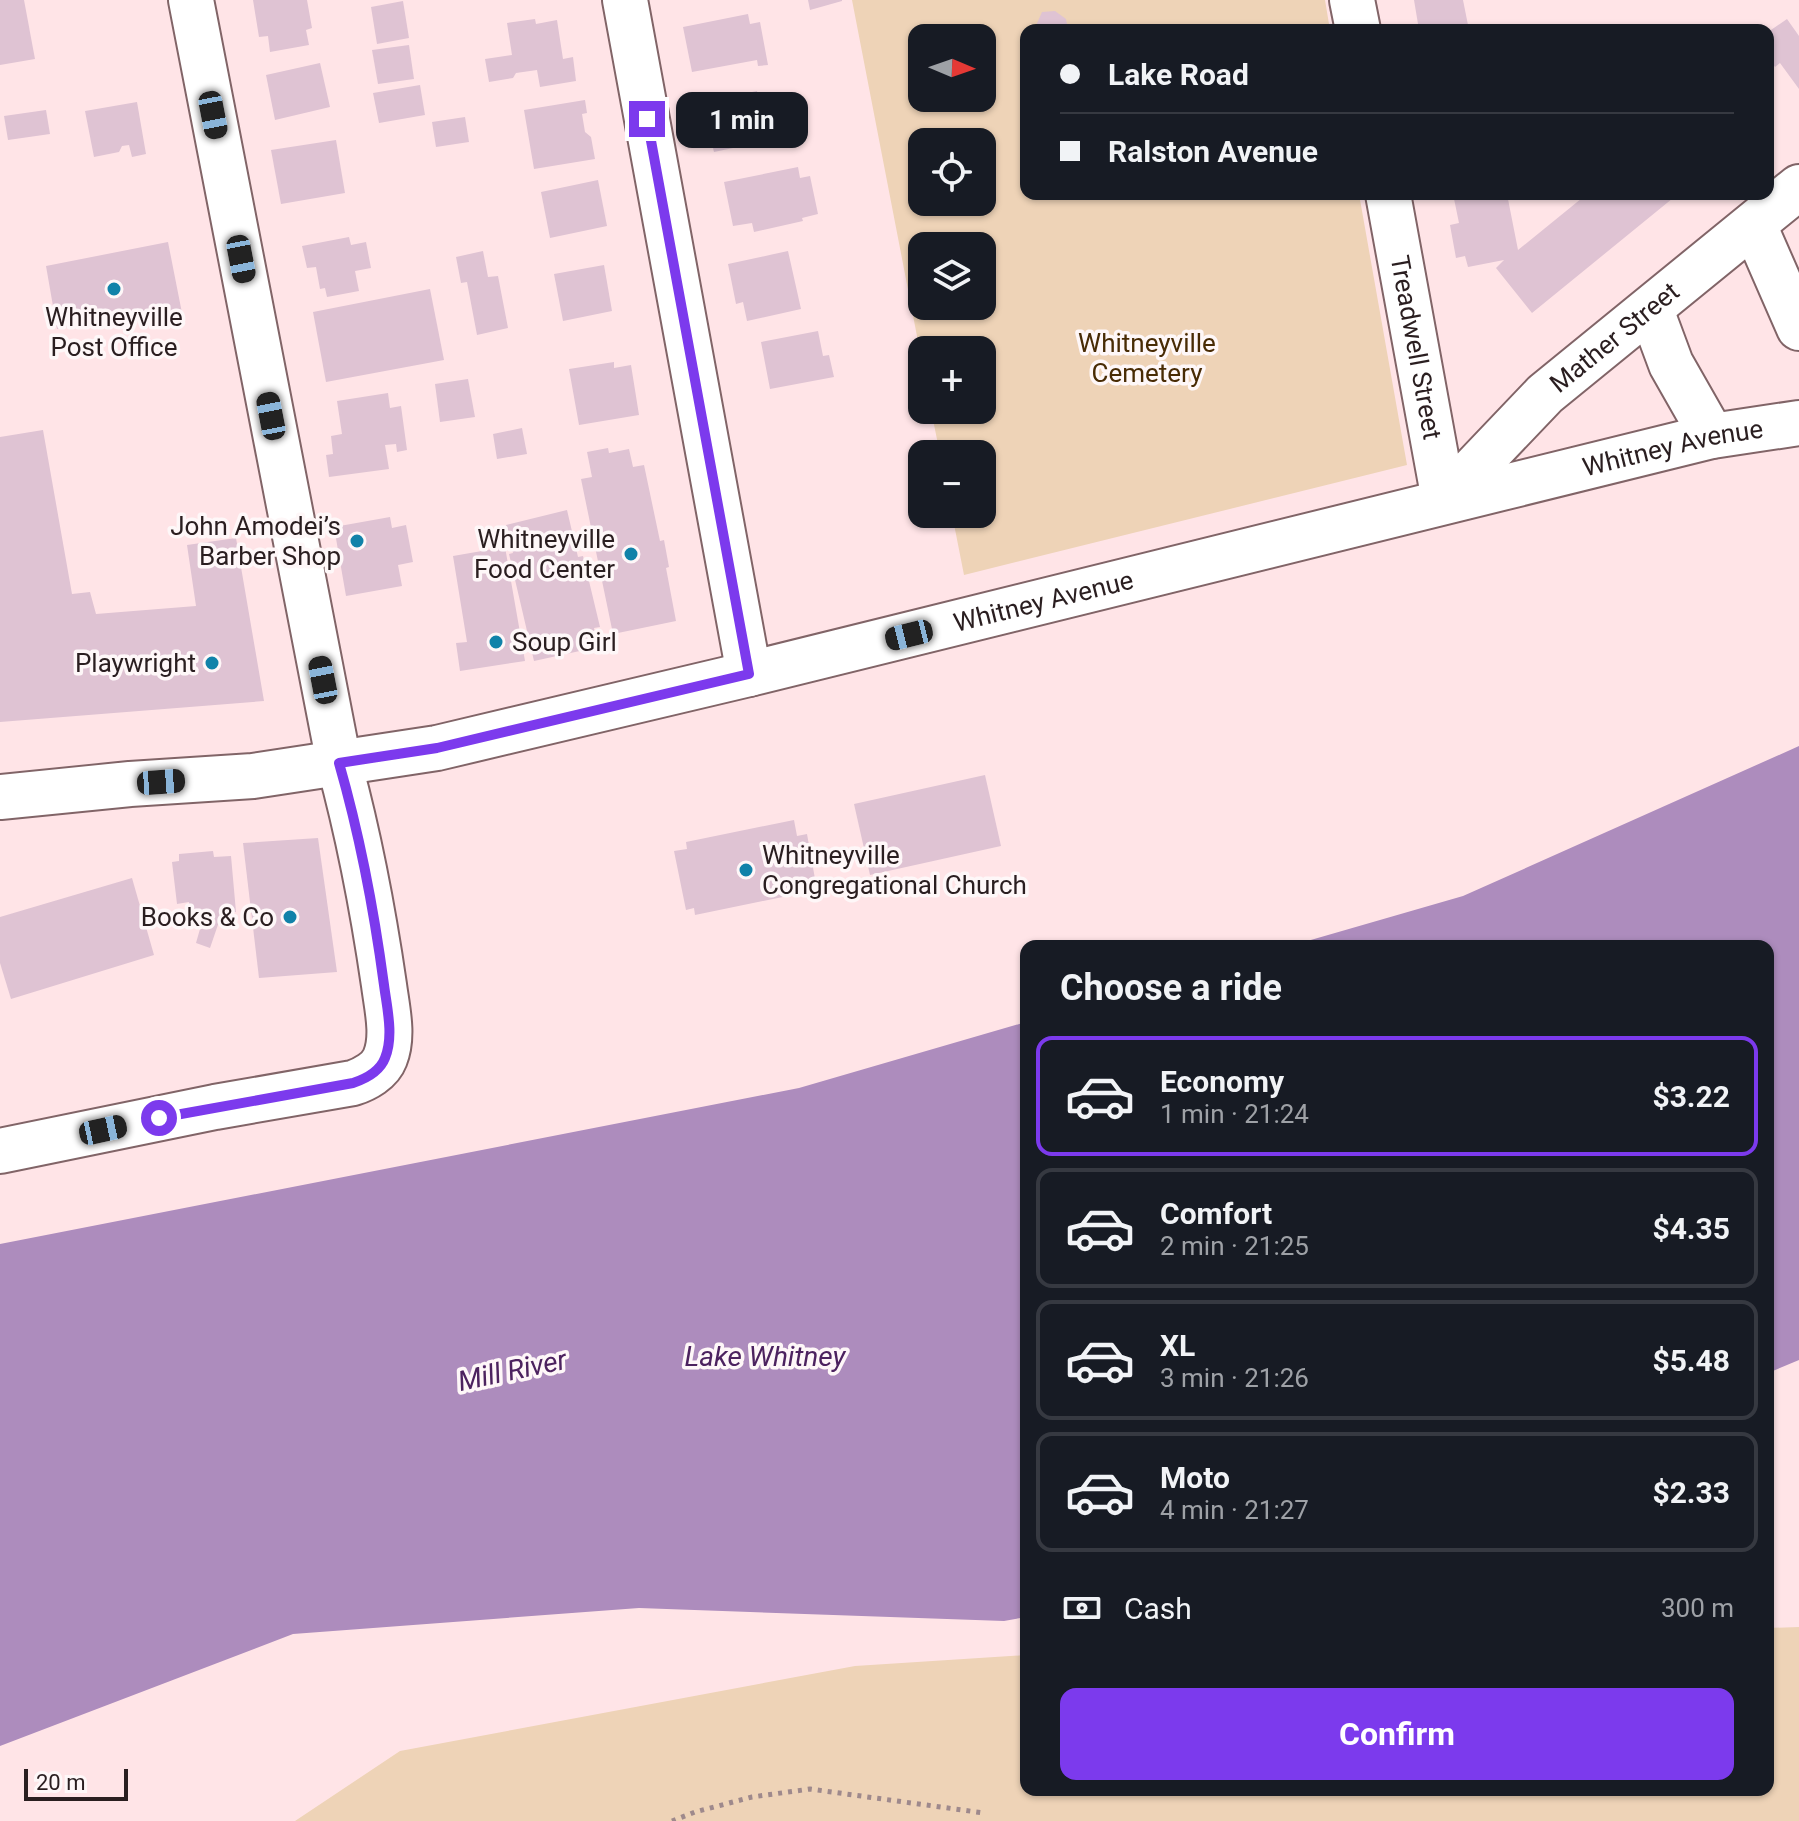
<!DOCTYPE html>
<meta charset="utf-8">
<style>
:root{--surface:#171b24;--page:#20242c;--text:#f1f3f6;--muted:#9ea1a6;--line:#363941;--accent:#7c3aed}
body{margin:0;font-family:Roboto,sans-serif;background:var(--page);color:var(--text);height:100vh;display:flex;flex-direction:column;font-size:30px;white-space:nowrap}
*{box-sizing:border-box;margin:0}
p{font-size:26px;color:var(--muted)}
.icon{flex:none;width:44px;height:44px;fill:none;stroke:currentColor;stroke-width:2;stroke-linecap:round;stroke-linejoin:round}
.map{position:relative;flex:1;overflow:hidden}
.side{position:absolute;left:1020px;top:940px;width:754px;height:856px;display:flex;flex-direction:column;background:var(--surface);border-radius:16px;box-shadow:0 2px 6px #0004}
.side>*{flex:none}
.hud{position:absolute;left:1020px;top:24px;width:754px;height:176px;border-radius:16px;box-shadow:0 2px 6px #0004;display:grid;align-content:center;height:176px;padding:0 40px;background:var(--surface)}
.needle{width:52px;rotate:92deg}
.tools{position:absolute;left:908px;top:24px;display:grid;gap:16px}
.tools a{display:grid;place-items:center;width:88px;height:88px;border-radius:16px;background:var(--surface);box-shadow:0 2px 6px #0004;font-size:40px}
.scale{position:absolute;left:24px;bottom:20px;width:104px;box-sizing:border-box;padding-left:8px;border:4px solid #2a1e20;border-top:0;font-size:22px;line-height:28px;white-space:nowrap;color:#2a1e20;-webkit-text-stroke:6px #fef7f8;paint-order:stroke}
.end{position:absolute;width:36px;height:36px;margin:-18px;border:10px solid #7c3aed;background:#fff;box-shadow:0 0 0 4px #fff}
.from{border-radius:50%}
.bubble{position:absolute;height:56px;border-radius:16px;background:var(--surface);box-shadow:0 2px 6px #0004;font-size:26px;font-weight:700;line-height:56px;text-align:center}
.car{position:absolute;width:24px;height:48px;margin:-24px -12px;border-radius:10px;box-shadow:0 0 6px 2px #0007;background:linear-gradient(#222 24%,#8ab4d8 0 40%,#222 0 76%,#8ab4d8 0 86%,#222 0)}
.hud b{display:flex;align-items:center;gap:28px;height:76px;font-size:30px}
.hud b+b{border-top:2px solid var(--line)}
.hud i{width:20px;height:20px;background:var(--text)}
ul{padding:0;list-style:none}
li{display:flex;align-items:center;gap:24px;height:120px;margin:0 16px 12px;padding:0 24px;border:4px solid var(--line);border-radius:16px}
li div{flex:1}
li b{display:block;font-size:30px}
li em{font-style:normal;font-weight:700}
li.current{border-color:var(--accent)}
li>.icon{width:72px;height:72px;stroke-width:1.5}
h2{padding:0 40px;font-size:36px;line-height:96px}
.pay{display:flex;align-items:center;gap:20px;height:88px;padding:0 40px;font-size:30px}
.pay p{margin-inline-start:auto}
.button{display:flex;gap:16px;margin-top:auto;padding:16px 40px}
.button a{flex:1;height:92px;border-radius:16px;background:var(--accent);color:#fff;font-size:32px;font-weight:700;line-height:92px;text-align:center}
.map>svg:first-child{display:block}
.green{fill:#eed3b7;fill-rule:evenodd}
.water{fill:#ad8cbd}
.building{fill:#dfc3d3}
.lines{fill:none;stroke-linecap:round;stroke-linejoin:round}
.minor-casing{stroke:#816467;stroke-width:48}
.major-casing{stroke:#816467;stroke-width:48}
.path{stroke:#9e898c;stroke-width:5;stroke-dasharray:4 6;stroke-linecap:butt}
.minor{stroke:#fff;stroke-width:44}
.major{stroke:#fff;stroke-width:44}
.route{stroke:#7c3aed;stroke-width:10}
.poi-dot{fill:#1182a9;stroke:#fef7f8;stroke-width:3}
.labels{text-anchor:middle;stroke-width:7;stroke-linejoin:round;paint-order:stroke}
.poi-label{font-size:26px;fill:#2a1e20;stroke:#fef7f8;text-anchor:end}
.street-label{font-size:26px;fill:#2a1e20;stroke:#fef7f8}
.park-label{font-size:26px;fill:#482b04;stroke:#fef7f8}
.water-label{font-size:28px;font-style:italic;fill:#4c225f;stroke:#fef7f8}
</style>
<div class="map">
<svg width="1799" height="1821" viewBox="0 0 1799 1821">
<rect width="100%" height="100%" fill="#ffe4e7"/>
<g class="green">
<path d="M 852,0 L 1325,0 L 1330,30 L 1026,30 L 1026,194 L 1359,194 L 1407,465 L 964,575 L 952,514 L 982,514 L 982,454 L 940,454 L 931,410 L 982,410 L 982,350 L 922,350 L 922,362 ZM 922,38 L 982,38 L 982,98 L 922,98 ZM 922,142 L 982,142 L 982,202 L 922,202 ZM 922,246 L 982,246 L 982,306 L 922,306 Z"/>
<polygon points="1799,1627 1799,1821 295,1821 400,1751 855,1666 1026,1655 1026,1790 1768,1790 1768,1628"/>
</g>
<g class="water">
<polygon points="1799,746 1799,1360 1768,1373 1768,946 1290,946 1463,896"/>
<polygon points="1026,1022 1026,1617 1004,1621 639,1608 293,1634 0,1746 0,1244 799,1088"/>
</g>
<g class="building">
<polygon points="0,0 24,0 35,59 0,65"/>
<polygon points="253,0 307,0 312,28 306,30 309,45 270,52 268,36 259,37"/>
<polygon points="808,0 842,0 842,1 810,10"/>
<polygon points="1414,0 1463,0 1469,30 1419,30"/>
<polygon points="403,1 409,38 377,44 371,7"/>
<polygon points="1055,11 1066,19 1068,30 1034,30 1042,12"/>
<polygon points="748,14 750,24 760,22 768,65 758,66 757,60 692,72 683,27"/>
<polygon points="535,19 536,24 557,20 563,59 573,57 576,81 540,87 537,70 516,73 513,78 489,82 485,59 512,55 507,23"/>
<polygon points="1787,19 1799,36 1799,89 1780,63 1775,67 1768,57 1768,32"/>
<polygon points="409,45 414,79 378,84 372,50"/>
<polygon points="320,63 330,107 275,120 266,75"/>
<polygon points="420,85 425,115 379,123 373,93"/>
<polygon points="757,91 767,141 714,152 702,102"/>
<polygon points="585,100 587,113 582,114 585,132 591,137 595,159 534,169 524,110"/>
<polygon points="137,102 146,154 132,157 129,145 122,146 119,152 94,157 85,111"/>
<polygon points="46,110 50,134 8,140 4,116"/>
<polygon points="465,117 469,142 436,147 432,122"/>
<polygon points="336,140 345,193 281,204 271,150"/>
<polygon points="798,167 800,178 810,176 818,214 802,218 803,221 754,232 752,223 733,226 724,182"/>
<polygon points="598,180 607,226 550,238 541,192"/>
<polygon points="1453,194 1507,194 1518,250 1587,194 1678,194 1532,313 1496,268 1504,260 1468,267 1465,256 1456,258 1450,225 1459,223"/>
<polygon points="349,237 351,245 366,242 371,268 355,271 359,291 327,297 325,288 320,289 316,267 307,268 302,246"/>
<polygon points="168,242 182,313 103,328 101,321 57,329 46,266"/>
<polygon points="483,251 488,277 498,276 508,328 477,335 467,282 461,283 456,257"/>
<polygon points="788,251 801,309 747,321 743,302 736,304 728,264"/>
<polygon points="604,265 612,311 563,321 554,274"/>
<polygon points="430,289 444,360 326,382 313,312"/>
<polygon points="818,331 823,356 829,355 834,377 770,389 761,342"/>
<polygon points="614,362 614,368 631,365 639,415 579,425 569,369"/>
<polygon points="468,379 475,417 440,422 435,384"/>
<polygon points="388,393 390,408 401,406 407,450 397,452 396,444 385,445 389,469 329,477 326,455 333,454 331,436 342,434 337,401"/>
<polygon points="522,428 527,454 497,459 493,434"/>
<polygon points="43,430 72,594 90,592 96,614 196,606 187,545 236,538 264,701 0,722 0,437"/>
<polygon points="608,448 609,453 629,449 633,467 644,465 660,541 664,540 669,567 666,568 676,621 613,634 581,479 592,477 587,452"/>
<polygon points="567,510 578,557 583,556 600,627 594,628 598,647 534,661 509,554 513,553 506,525"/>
<polygon points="390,517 392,528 406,525 413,562 398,565 402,586 346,596 334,527"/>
<polygon points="505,547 525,661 460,671 456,643 467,642 453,556"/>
<polygon points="985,775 1001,846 870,875 854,804"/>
<polygon points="794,820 797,836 807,834 817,890 695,915 694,908 686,910 674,851 687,849 686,842"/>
<polygon points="318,838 337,972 259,978 243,843"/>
<polygon points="213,851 214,857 231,856 236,912 222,913 210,948 196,943 204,915 190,916 189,902 177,904 172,862 179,861 179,854"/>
<polygon points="132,878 154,955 11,999 0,963 0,917"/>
</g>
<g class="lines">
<g class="minor-casing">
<g id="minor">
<polyline points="625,0 749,674"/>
<polyline points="1352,0 1358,30"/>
<path id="s1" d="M 1388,194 L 1444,500"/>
<polyline points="1754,225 1799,328"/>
<polyline points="1651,310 1671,364 1712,436"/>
<path id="s2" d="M 1444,500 L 1545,394 L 1799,187"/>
<path d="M 0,1151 L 215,1107 L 353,1083 C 365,1079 380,1071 385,1058 C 394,1036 387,1008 384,985 C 373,910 359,836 339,763"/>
</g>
</g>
<g class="major-casing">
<g id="major">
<polyline points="191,0 339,763"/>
<path id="s3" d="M 0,797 L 130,784 L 253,776 L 437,748 L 749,674 L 1712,436 L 1799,423"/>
</g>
</g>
<polyline class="path" points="672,1821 695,1812 752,1797 810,1789 984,1813"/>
<use href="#minor" class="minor"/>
<use href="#major" class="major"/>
</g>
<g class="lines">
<path class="route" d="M 159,1118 L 353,1083 C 365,1079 380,1071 385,1058 C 394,1036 387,1008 384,985 C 374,910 360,836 339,763 L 437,748 L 749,674 L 647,119"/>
</g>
<g class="poi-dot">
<circle cx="114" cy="289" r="8"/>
<circle cx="357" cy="541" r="8"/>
<circle cx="631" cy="554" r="8"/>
<circle cx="496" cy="642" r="8"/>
<circle cx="212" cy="663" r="8"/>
<circle cx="746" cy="870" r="8"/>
<circle cx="290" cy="917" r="8"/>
</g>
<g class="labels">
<g class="poi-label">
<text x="114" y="326" text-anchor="middle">Whitneyville<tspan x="114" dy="30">Post Office</tspan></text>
<text x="341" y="535">John Amodei’s<tspan x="341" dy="30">Barber Shop</tspan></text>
<text x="615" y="548">Whitneyville<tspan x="615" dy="30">Food Center</tspan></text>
<text x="512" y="651" text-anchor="start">Soup Girl</text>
<text x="196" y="672">Playwright</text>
<text x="762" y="864" text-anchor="start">Whitneyville<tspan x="762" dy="30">Congregational Church</tspan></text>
<text x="274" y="926">Books &amp; Co</text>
</g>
<g class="street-label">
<text dy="9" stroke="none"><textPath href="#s2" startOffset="236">Mather Street</textPath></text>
<text dy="9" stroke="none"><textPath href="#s1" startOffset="156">Treadwell Street</textPath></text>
<text dy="9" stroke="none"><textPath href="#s3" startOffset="1712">Whitney Avenue</textPath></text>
<text dy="9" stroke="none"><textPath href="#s3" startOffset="1064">Whitney Avenue</textPath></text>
</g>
<g class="park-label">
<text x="1147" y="352">Whitneyville<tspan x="1147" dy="30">Cemetery</tspan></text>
</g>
<g class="water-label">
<text x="765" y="1366">Lake Whitney</text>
<text transform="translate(512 1370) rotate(-12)" y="10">Mill River</text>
</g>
</g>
</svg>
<div class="tools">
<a><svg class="needle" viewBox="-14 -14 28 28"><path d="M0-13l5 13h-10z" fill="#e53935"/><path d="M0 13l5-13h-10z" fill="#9ea1a6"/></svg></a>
<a><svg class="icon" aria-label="locate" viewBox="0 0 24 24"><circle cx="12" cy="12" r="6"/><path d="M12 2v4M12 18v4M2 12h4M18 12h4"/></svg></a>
<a><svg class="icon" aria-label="layers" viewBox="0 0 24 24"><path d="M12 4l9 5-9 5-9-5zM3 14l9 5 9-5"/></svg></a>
<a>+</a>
<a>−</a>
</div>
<div class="scale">20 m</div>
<i class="end from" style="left:159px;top:1118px"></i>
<i class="end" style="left:647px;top:119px"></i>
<div class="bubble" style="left:676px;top:92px;width:132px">1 min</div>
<i class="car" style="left:213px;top:115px;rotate:169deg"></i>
<i class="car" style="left:241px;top:259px;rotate:169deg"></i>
<i class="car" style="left:271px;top:416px;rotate:349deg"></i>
<i class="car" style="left:909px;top:635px;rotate:256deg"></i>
<i class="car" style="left:323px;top:680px;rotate:349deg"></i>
<i class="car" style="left:161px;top:782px;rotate:86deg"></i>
<i class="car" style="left:103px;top:1130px;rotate:78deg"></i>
<div class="hud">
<b><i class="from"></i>Lake Road</b>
<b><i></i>Ralston Avenue</b>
</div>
<section class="side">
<h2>Choose a ride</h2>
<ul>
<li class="current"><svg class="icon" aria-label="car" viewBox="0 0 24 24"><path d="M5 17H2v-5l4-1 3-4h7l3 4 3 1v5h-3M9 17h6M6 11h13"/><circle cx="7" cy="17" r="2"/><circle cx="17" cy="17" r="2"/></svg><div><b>Economy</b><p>1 min · 21:24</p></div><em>$3.22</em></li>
<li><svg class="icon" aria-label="car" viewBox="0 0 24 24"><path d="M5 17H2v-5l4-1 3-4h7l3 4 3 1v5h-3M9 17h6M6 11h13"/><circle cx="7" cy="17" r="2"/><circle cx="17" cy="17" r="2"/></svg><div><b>Comfort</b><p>2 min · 21:25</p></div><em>$4.35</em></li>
<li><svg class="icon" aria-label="car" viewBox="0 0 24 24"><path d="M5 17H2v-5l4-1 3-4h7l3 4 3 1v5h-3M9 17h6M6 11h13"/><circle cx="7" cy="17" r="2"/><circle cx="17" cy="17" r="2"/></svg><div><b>XL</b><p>3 min · 21:26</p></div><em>$5.48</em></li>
<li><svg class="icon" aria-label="car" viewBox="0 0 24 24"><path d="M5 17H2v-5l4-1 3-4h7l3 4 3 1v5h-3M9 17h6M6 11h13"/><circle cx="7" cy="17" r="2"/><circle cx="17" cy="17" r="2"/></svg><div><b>Moto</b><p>4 min · 21:27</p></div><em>$2.33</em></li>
</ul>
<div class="pay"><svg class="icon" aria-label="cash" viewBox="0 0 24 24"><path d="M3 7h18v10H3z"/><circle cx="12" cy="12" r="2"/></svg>Cash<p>300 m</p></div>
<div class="button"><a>Confirm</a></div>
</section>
</div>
